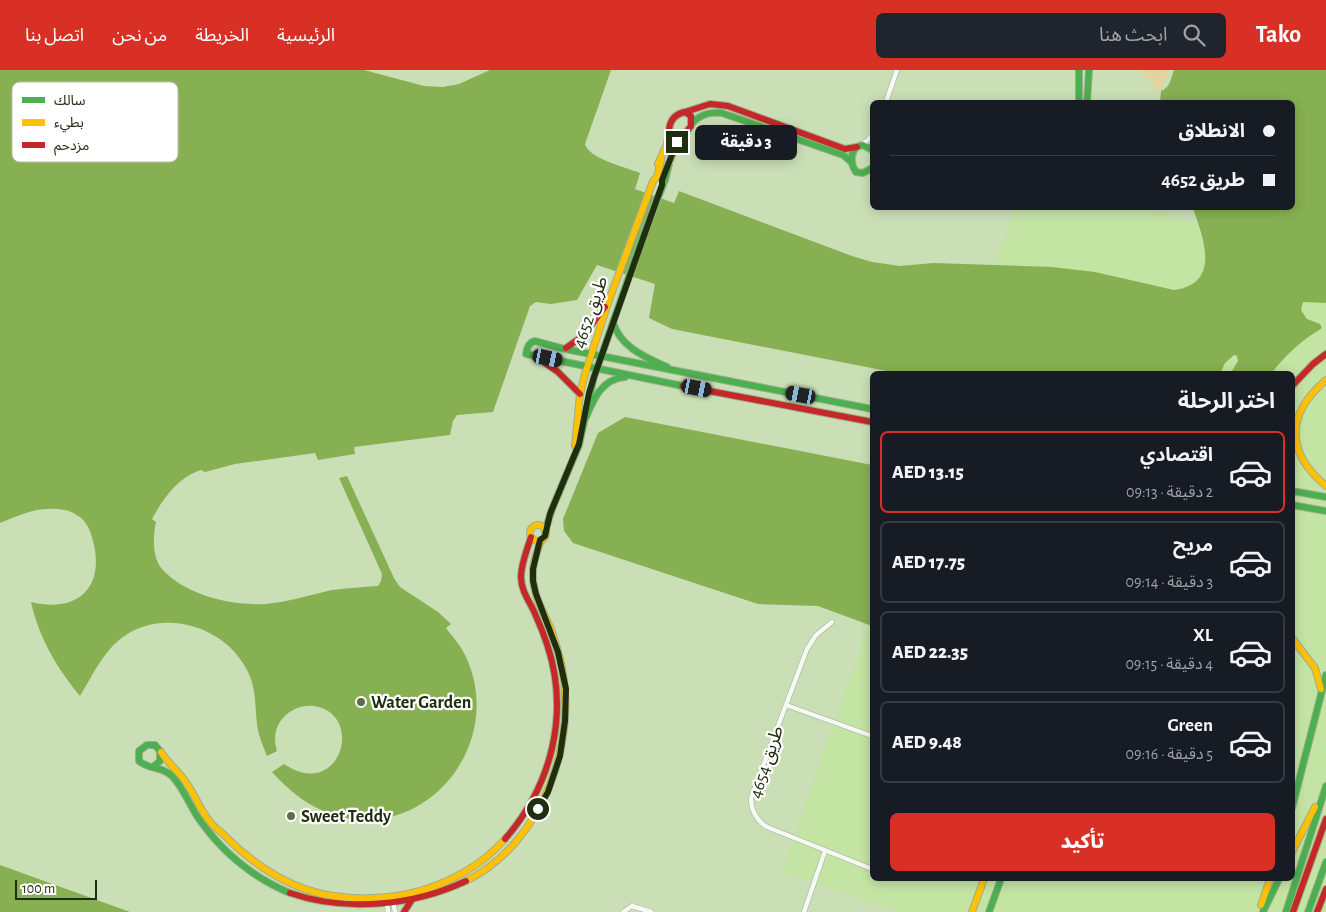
<!DOCTYPE html>
<html lang="ar">
<meta charset="utf-8">
<style>
:root{--surface:#171b24;--page:#20242c;--text:#f1f3f6;--muted:#9ea1a6;--line:#363941;--accent:#d93025}
body{margin:0;font-family:"Alegreya Sans","Noto Sans Arabic",sans-serif;background:var(--page);color:var(--text);direction:rtl;height:100vh;display:flex;flex-direction:column;font-size:19px;white-space:nowrap}
*{box-sizing:border-box;margin:0}
p{font-size:16px;color:var(--muted)}
.icon{flex:none;width:28px;height:28px;fill:none;stroke:currentColor;stroke-width:2;stroke-linecap:round;stroke-linejoin:round}
.map{position:relative;flex:1;overflow:hidden;direction:ltr}
.sheet{position:absolute;left:870px;top:301px;width:425px;height:510px;display:flex;flex-direction:column;background:var(--surface);border-radius:8px;box-shadow:0 2px 12px #0003;direction:rtl}
.sheet>*{flex:none}
.banner{position:absolute;left:870px;top:30px;width:425px;height:110px;border-radius:8px;box-shadow:0 2px 12px #0003;direction:rtl;display:grid;align-content:center;height:110px;padding:0 20px;background:var(--surface)}
.scale{position:absolute;left:15px;bottom:12px;width:82px;box-sizing:border-box;padding-left:5px;border:2px solid #202e10;border-top:0;font-size:14px;line-height:18px;white-space:nowrap;color:#202e10;-webkit-text-stroke:4px #fff;paint-order:stroke}
.end{position:absolute;width:22px;height:22px;margin:-11px;border:6px solid #202e10;background:#fff;box-shadow:0 0 0 2px #fff}
.from{border-radius:50%}
.bubble{position:absolute;height:35px;border-radius:8px;background:var(--surface);box-shadow:0 2px 12px #0003;font-size:16px;font-weight:800;line-height:35px;text-align:center;direction:rtl}
.car{position:absolute;width:15px;height:30px;margin:-15px -8px;border-radius:6px;box-shadow:0 0 4px 1px #0007;background:linear-gradient(#222 24%,#8ab4d8 0 40%,#222 0 76%,#8ab4d8 0 86%,#222 0)}
.banner b{display:flex;align-items:center;gap:18px;height:48px;font-size:19px}
.banner b+b{border-top:1px solid var(--line)}
.banner i{width:12px;height:12px;background:var(--text)}
ul{padding:0;list-style:none}
li{display:flex;align-items:center;gap:15px;height:82px;margin:0 10px 8px;padding:0 10px;border:2px solid var(--line);border-radius:8px}
li div{flex:1}
li b{display:block;font-size:19px}
li em{font-style:normal;font-weight:800}
li.active{border-color:var(--accent)}
li>.icon{width:45px;height:45px;stroke-width:1.5}
h2{padding:0 20px;font-size:22px;line-height:60px}
.cta{display:flex;gap:10px;margin-top:auto;padding:10px 20px}
.cta a{flex:1;height:58px;border-radius:8px;background:var(--accent);color:#fff;font-size:20px;font-weight:800;line-height:58px;text-align:center}
header{display:flex;align-items:center;gap:30px;box-sizing:border-box;height:70px;padding:0 25px;background:var(--accent);color:#fff}
header strong{font-size:24px}
nav{display:flex;gap:28px;margin-inline-start:auto;font-size:18px}
.search{width:350px;height:45px;background:var(--page);display:flex;align-items:center;gap:12px;box-sizing:border-box;padding:0 18px;border-radius:8px;color:var(--muted);font-size:19px}
.map>svg:first-child{display:block}
.built{fill:#c4e4a4}
.green{fill:#e3d2a0}
.water{fill:#87b053}
.lines{fill:none;stroke-linecap:round;stroke-linejoin:round}
.street-casing{stroke:#9dae8d;stroke-width:5.5}
.fast-casing{stroke:#9dae8d;stroke-width:8}
.slow-casing{stroke:#9dae8d;stroke-width:8}
.jam-casing{stroke:#9dae8d;stroke-width:8}
.street{stroke:#f7faf4;stroke-width:4.5}
.fast{stroke:#4caf50;stroke-width:6}
.slow{stroke:#ffc107;stroke-width:6}
.jam{stroke:#c62828;stroke-width:6}
.route{stroke:#202e10;stroke-width:6}
.poi-dot{fill:#5c6c4a;stroke:#fff;stroke-width:2}
.labels{text-anchor:middle;stroke-width:4.5;stroke-linejoin:round;paint-order:stroke}
.street-label{font-size:18px;fill:#202e10;stroke:#fff}
.poi-label{font-size:18px;font-weight:bold;fill:#202e10;stroke:#fff;text-anchor:start}
.key{fill:#fff;stroke:#bcc0b7;stroke-width:1}
.key-label{font-size:14px;fill:#202e10}
</style>
<header>
<strong>Tako</strong>
<div class="search"><svg class="icon" aria-label="search" viewBox="0 0 24 24"><circle cx="10" cy="10" r="6"/><path d="M15 15l6 6"/></svg>ابحث هنا</div>
<nav><a>الرئيسية</a><a>الخريطة</a><a>من نحن</a><a>اتصل بنا</a></nav>
</header>
<div class="map">
<svg width="1326" height="842" viewBox="0 0 1326 842">
<rect width="100%" height="100%" fill="#cadfb6"/>
<polygon class="built" points="1015,138 1146,138 1326,197 1326,842 899,842 782,802 872,544 872,809 1292,809 1292,304 957,304"/>
<polygon class="green" points="1144,0 1169,0 1162,19 1154,22 1154,14 1143,5"/>
<g class="water">
<path d="M 0,0 L 364,0 L 424,16 L 443,17 L 459,14 L 490,0 L 611,0 L 585,74 C 589,89 626,97 640,103 L 635,119 L 674,133 L 679,121 L 852,186 L 872,192 L 900,196 L 933,193 L 1052,197 L 1095,202 L 1174,220 C 1222,213 1203,168 1193,138 L 1292,138 L 1292,32 L 1160,32 L 1161,21 C 1170,18 1171,8 1174,0 L 1326,0 L 1326,233 L 1303,232 L 1301,240 L 1307,249 L 1320,254 L 1322,258 C 1302,270 1285,285 1271,304 L 1230,304 L 1238,291 L 1237,286 L 1234,285 L 1225,293 L 1220,304 L 902,304 L 672,259 L 649,248 L 655,214 L 597,195 L 577,230 L 551,234 L 536,232 L 530,236 L 493,342 L 457,345 L 453,351 L 450,365 L 354,377 L 355,384 L 318,390 L 315,383 L 235,394 L 205,402 L 201,400 C 178,407 163,429 152,449 L 156,452 C 153,466 152,487 162,499 C 185,525 232,536 265,534 C 288,532 310,525 332,520 C 348,518 363,517 378,516 L 381,511 L 382,504 L 339,408 L 347,406 L 394,508 L 400,517 L 438,542 L 451,554 L 446,558 C 453,567 461,576 466,587 C 506,673 427,773 334,745 C 309,737 289,721 272,702 L 284,694 C 340,732 366,644 314,636 C 304,635 294,638 286,645 C 275,655 273,667 277,681 L 267,686 C 263,675 258,665 257,654 C 255,636 256,618 248,602 C 226,555 160,536 119,570 C 102,584 91,608 80,626 C 57,598 39,568 31,532 C 74,543 104,521 94,475 C 92,466 89,455 81,448 C 72,440 59,438 48,439 C 32,439 15,447 0,453 Z"/>
<polygon points="625,347 872,395 872,556 818,536 758,534 573,473 564,461 563,449 598,363"/>
<polygon points="0,795 130,842 0,842"/>
</g>
<g class="lines">
<g class="street-casing">
<g id="street">
<polyline points="886,32 897,0"/>
<polyline points="862,75 872,66"/>
<path d="M 832,552 L 816,565 L 807,579 L 751,728 C 751,741 756,750 767,757 L 872,799"/>
<polyline points="786,635 872,666"/>
<polyline points="392,826 395,842"/>
<polyline points="387,833 388,842"/>
<polyline points="623,842 632,836 651,842"/>
<polyline points="804,842 825,781"/>
</g>
</g>
<g class="fast-casing">
<g id="fast">
<polyline points="1079,0 1079,32"/>
<polyline points="1087,32 1089,0"/>
<path d="M 692,53 C 701,44 710,42 722,43 L 843,85 L 850,91"/>
<path d="M 872,80 L 863,75 L 856,77 C 850,85 850,93 856,102 L 863,103 L 872,98"/>
<path d="M 613,252 C 620,277 645,287 667,297"/>
<path d="M 683,316 L 526,284 C 527,278 528,273 535,271 L 565,279 L 872,339"/>
<path d="M 586,347 C 594,328 602,309 625,307"/>
<polyline points="1292,421 1326,427"/>
<polyline points="1292,435 1326,441"/>
<polyline points="545,461 552,439 579,375 594,307 644,163 665,110 669,94"/>
<path d="M 153,697 L 160,691 L 160,681 L 155,675 L 147,675 L 139,681 L 139,691 C 149,700 163,696 173,707 C 183,718 189,733 197,746 C 220,780 252,807 290,823"/>
<polyline points="1292,738 1326,605"/>
<polyline points="989,842 1001,809"/>
<polyline points="1263,842 1279,809"/>
<polyline points="1286,842 1326,716"/>
<polyline points="1308,842 1326,792"/>
</g>
</g>
<g class="slow-casing">
<g id="slow">
<polyline points="658,94 667,74 669,61"/>
<polyline points="667,97 680,67"/>
<path d="M 1326,310 C 1286,344 1285,382 1326,416"/>
<polyline points="575,376 580,324 585,304 608,233 653,111 657,107 661,90"/>
<circle cx="538" cy="463" r="8"/>
<polyline points="1292,568 1315,598 1321,619"/>
<path d="M 161,682 C 167,693 178,700 185,711 C 195,724 200,741 211,753 C 215,758 220,761 225,766 C 278,819 333,838 408,824 C 444,816 481,797 505,769"/>
<polyline points="1292,782 1315,737"/>
<path d="M 466,811 C 543,773 580,670 560,589 C 557,578 554,567 550,557 C 543,541 533,525 533,507 C 532,494 537,482 541,470"/>
<polyline points="1261,835 1270,809"/>
<polyline points="972,842 984,809"/>
</g>
</g>
<g class="jam-casing">
<g id="jam">
<polyline points="685,42 710,34 728,36 845,79 857,77"/>
<path d="M 685,42 L 691,46 L 691,56 L 683,66 L 675,67 L 669,60 C 670,50 675,44 685,42 Z"/>
<polyline points="566,278 583,266 605,237"/>
<polyline points="538,288 558,302 580,324"/>
<polyline points="683,316 872,352"/>
<polyline points="1292,316 1313,294 1326,284"/>
<path d="M 505,769 C 552,715 570,643 547,574 C 544,565 540,555 536,546 C 531,533 521,522 521,507 C 521,494 527,480 531,467"/>
<path d="M 290,823 C 345,842 413,836 466,811"/>
<polyline points="404,842 411,831"/>
<polyline points="1293,842 1326,749"/>
<polyline points="1317,842 1326,819"/>
</g>
</g>
<use href="#street" class="street"/>
<use href="#fast" class="fast"/>
<use href="#slow" class="slow"/>
<use href="#jam" class="jam"/>
</g>
<g class="lines">
<polyline class="route" points="538,739 548,722 560,686 565,651 566,619 558,582 536,524 533,511 533,499 540,470 545,466 550,444 579,374 589,323 594,307 662,115 662,110 677,72"/>
</g>
<g class="poi-dot">
<circle cx="361" cy="632" r="5"/>
<circle cx="291" cy="746" r="5"/>
</g>
<g class="labels">
<g class="street-label">
<text transform="translate(590 242) rotate(-71)" y="6">طريق 4652</text>
<text transform="translate(766 692) rotate(-72)" y="6">طريق 4654</text>
</g>
<g class="poi-label">
<text x="371" y="638">Water Garden</text>
<text x="301" y="752">Sweet Teddy</text>
</g>
</g>
<rect x="12" y="12" width="166" height="80" rx="8" class="key"/>
<rect x="22" y="27" width="23" height="6" fill="#4caf50"/>
<rect x="22" y="49" width="23" height="7" fill="#ffc107"/>
<rect x="22" y="72" width="23" height="6" fill="#c62828"/>
<g class="key-label">
<text x="54" y="35">سالك</text>
<text x="54" y="57">بطيء</text>
<text x="54" y="80">مزدحم</text>
</g>
</svg>
<div class="scale">100 m</div>
<i class="end from" style="left:538px;top:739px"></i>
<i class="end" style="left:677px;top:72px"></i>
<div class="bubble" style="left:695px;top:55px;width:102px">3 دقيقة</div>
<i class="car" style="left:548px;top:288px;rotate:102deg"></i>
<i class="car" style="left:697px;top:318px;rotate:101deg"></i>
<i class="car" style="left:801px;top:325px;rotate:281deg"></i>
<div class="banner">
<b><i class="from"></i>الانطلاق</b>
<b><i></i>طريق 4652</b>
</div>
<section class="sheet">
<h2>اختر الرحلة</h2>
<ul>
<li class="active"><svg class="icon" aria-label="car" viewBox="0 0 24 24"><path d="M5 17H2v-5l4-1 3-4h7l3 4 3 1v5h-3M9 17h6M6 11h13"/><circle cx="7" cy="17" r="2"/><circle cx="17" cy="17" r="2"/></svg><div><b>اقتصادي</b><p>2 دقيقة · 09:13</p></div><em>AED 13.15</em></li>
<li><svg class="icon" aria-label="car" viewBox="0 0 24 24"><path d="M5 17H2v-5l4-1 3-4h7l3 4 3 1v5h-3M9 17h6M6 11h13"/><circle cx="7" cy="17" r="2"/><circle cx="17" cy="17" r="2"/></svg><div><b>مريح</b><p>3 دقيقة · 09:14</p></div><em>AED 17.75</em></li>
<li><svg class="icon" aria-label="car" viewBox="0 0 24 24"><path d="M5 17H2v-5l4-1 3-4h7l3 4 3 1v5h-3M9 17h6M6 11h13"/><circle cx="7" cy="17" r="2"/><circle cx="17" cy="17" r="2"/></svg><div><b>XL</b><p>4 دقيقة · 09:15</p></div><em>AED 22.35</em></li>
<li><svg class="icon" aria-label="car" viewBox="0 0 24 24"><path d="M5 17H2v-5l4-1 3-4h7l3 4 3 1v5h-3M9 17h6M6 11h13"/><circle cx="7" cy="17" r="2"/><circle cx="17" cy="17" r="2"/></svg><div><b>Green</b><p>5 دقيقة · 09:16</p></div><em>AED 9.48</em></li>
</ul>
<div class="cta"><a>تأكيد</a></div>
</section>
</div>
